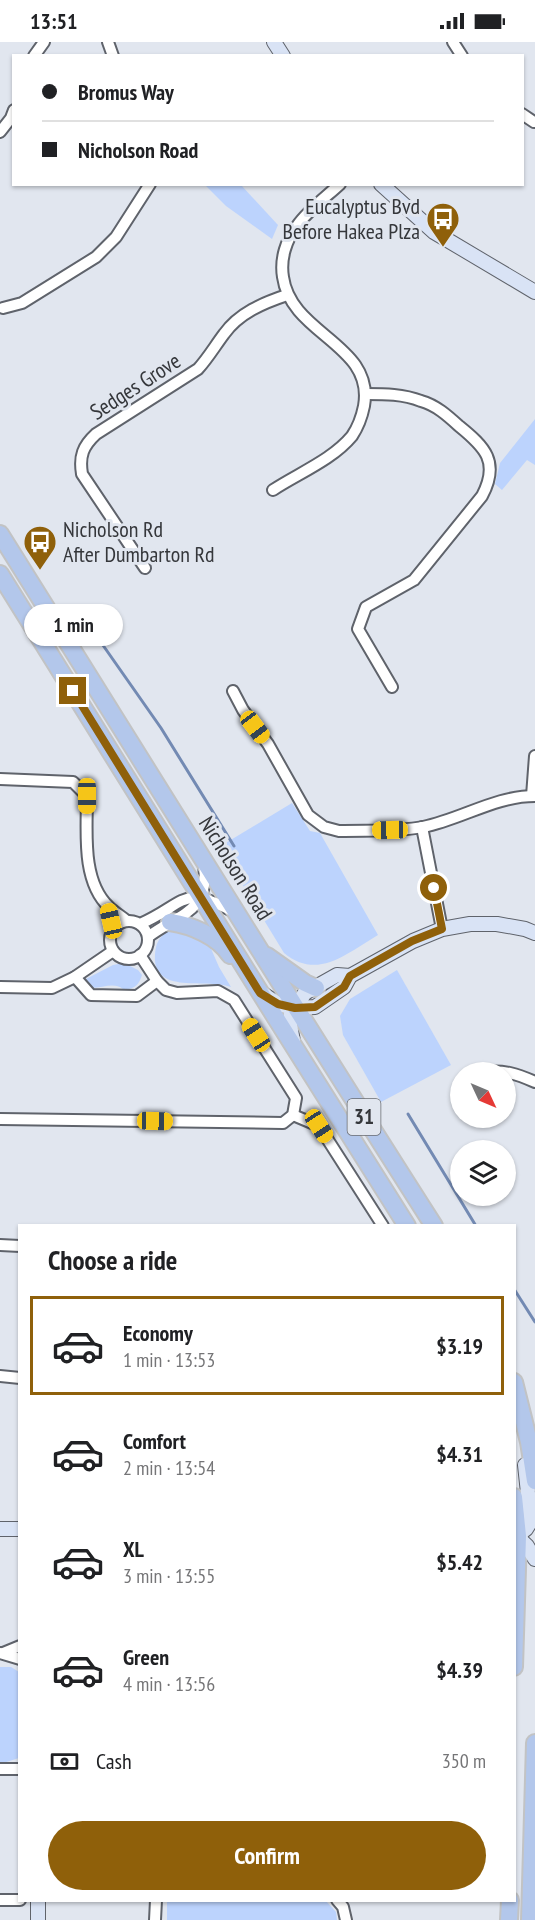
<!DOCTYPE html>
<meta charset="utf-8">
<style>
:root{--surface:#fff;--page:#f2f2f2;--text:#202124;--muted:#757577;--line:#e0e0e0;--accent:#8f600a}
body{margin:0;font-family:"PT Sans Narrow",sans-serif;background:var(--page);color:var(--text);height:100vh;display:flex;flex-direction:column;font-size:22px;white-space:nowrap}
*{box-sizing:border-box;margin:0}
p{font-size:20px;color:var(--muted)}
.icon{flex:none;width:33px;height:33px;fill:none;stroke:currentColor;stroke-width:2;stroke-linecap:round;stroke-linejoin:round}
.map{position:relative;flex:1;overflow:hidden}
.panel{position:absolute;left:18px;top:1182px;width:498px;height:678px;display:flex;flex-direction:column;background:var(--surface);border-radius:0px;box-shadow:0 2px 4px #0004}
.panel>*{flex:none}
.hud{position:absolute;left:12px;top:12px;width:512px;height:132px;border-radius:0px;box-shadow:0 2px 4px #0004;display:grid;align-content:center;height:132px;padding:0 30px;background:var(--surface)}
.needle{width:39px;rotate:134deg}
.controls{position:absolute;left:450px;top:1020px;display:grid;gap:12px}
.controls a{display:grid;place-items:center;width:66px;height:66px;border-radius:50%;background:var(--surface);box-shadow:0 2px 4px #0004;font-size:30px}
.end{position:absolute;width:27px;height:27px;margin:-14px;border:8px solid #8f600a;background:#fff;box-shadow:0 0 0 3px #fff}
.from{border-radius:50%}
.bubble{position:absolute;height:42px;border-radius:21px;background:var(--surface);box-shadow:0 2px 4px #0004;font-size:20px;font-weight:700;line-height:42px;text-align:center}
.car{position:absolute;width:18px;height:36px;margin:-18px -9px;border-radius:8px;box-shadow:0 0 4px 2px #0007;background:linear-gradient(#f5c518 24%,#345 0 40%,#f5c518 0 76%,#345 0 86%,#f5c518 0)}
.hud b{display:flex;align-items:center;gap:21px;height:57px;font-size:22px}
.hud b+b{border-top:2px solid var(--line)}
.hud i{width:15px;height:15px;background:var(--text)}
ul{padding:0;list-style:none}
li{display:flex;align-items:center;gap:18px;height:99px;margin:0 12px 9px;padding:0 18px;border:3px solid transparent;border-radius:0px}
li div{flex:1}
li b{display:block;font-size:22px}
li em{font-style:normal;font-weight:700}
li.current{border-color:var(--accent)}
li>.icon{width:54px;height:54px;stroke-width:1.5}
h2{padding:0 30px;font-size:27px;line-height:72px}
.pay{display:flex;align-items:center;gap:15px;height:66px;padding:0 30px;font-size:22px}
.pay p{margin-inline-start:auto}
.cta{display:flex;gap:12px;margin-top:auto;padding:12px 30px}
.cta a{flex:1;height:69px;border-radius:36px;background:var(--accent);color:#fff;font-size:24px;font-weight:700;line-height:69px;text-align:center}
.status{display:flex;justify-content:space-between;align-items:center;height:42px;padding:0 30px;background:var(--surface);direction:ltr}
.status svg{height:16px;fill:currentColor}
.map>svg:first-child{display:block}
.green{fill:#bcd3fd}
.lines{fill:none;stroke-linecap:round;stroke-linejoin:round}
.stream{stroke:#738ab3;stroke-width:3}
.street-casing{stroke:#5f636b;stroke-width:14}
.secondary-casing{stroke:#5f636b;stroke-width:16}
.primary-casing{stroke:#c2c3c4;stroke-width:20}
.street{stroke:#fff;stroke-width:10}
.secondary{stroke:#d9e3f5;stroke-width:14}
.primary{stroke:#b3c7eb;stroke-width:16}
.route{stroke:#8f600a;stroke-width:8}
.labels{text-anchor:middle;stroke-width:6;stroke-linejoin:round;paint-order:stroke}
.shield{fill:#e1e6ef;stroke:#696c71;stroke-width:1.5}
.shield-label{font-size:21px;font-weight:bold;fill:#35373b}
.poi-label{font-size:22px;fill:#35373b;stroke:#e1e6ef;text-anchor:end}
.street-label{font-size:22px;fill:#35373b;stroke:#e1e6ef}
</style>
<div class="status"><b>13:51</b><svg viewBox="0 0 49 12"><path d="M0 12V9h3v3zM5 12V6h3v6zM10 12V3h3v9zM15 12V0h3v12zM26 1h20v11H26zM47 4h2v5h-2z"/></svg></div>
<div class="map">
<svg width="535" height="1878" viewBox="0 0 535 1878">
<rect width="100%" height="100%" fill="#e1e6ef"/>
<g class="green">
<polygon points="205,143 241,143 278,183 272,197 226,164"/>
<polygon points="535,377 535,423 527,418 502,448 495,442 500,421"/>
<path d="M 292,761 L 310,789 L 320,791 L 378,893 C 347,911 318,939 284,911 L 228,819 L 221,816 L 214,808 Z"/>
<path d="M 171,888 L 186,888 L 209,902 L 219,925 L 231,945 C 205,935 146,956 156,905 C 158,897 163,891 171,888 Z"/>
<path d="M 124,921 L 138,928 L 142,933 C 139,943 134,948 123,947 C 114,940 103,946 92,946 L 84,938 L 113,923 Z"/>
<polygon points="397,928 451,1023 381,1060 343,993 340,974 350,957"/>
<polygon points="0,1625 11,1625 19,1630 19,1716 0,1722"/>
<polygon points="167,1859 326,1859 336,1870 337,1878 167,1878"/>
</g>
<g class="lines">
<g class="stream">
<polyline points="86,579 161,686 234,804"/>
<polyline points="408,1072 476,1184"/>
<polyline points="514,1247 535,1280"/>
</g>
<g class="street-casing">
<g id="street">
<polyline points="108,0 113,14"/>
<polyline points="453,0 462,14"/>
<polyline points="34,14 44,0"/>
<polyline points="522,72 534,80"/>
<polyline points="0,90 11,76 14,68"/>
<polyline points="3,266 22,261 96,215 116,195 150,142"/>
<path d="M 366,352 C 385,352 403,352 421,359 C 436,363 448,374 459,384 C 485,405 500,420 482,454 L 414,538 L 366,565 L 358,587 L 392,645"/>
<path d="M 273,448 C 299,431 332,418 352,394 C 358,385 362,374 364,364 C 375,302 291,293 283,235 C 280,217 286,198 297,184 C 308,168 326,155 340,142"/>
<path d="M 145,526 L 82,432 C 79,414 83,404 96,392 L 198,327 C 208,316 215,304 224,292 C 239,271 263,261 287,253"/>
<path d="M 233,649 L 243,668 L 268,702 L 308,773 L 324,785 L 339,789 C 367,788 397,790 423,785 C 462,777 495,754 535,754"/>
<path d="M 0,737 L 73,740 L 87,754 C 87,788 81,839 109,865 C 114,870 121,874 127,879"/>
<polyline points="532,754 535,714"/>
<polyline points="422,785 442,887"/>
<circle cx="129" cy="898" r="19"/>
<path d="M 140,882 C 186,862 181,841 234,870"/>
<path d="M 148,895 C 178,872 210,871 204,823"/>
<polyline points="75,935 91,953 137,954 157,939"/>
<polyline points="0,945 52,946 75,935 113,909"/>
<path d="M 485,1030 C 505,1028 517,1032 535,1040"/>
<polyline points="293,1073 319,1084 383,1184"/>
<polyline points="0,1077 283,1081 293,1073 296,1056 234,958 218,949 177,951 166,948 157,939 140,913"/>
<polyline points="0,1203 20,1204"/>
<polyline points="0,1334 20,1336"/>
<polyline points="0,1611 20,1617"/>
<polyline points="3,1611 20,1604"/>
<polyline points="0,1727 20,1727"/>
<polyline points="0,1858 20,1858"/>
<polyline points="337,1858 343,1865 346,1878"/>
<polyline points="155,1878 156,1858"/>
</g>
</g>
<g class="secondary-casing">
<g id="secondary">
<polyline points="274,0 283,14"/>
<polyline points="381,142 434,190 535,250"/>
<polyline points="263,952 278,962 295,966 315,965 344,945 350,934 413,899 442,887 470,882 497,882 525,887 535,891"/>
<polyline points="293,999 290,983 291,971 305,951 337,933 350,934"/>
<polyline points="0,1487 20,1487"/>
<polyline points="514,1492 527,1504 535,1517"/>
<polyline points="514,1496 526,1487 531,1479 525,1423"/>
<polyline points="38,1878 38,1858"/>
</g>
</g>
<g class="primary-casing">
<g id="primary">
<path d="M 0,492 C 144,722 287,954 434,1184"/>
<polyline points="0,532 276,976 407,1184"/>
<path d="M 170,880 C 191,883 218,894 230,913"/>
<polyline points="267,914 305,941 316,946"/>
<polyline points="514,1340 529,1400 535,1439"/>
<polyline points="514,1455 518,1494 514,1625"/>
<polyline points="509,1878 510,1858"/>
<polyline points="530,1878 535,1701"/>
</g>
</g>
<use href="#street" class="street"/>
<use href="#secondary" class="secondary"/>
<use href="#primary" class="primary"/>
</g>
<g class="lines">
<polyline class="route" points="73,649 260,951 278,962 295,966 315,965 344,945 350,934 412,899 442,887 434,846"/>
</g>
<defs>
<g id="bus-pin" transform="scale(1.725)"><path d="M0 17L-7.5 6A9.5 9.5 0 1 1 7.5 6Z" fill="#8f600a" stroke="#e1e6ef"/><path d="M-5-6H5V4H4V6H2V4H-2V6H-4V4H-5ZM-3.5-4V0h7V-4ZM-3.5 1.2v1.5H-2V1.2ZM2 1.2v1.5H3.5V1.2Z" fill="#fff"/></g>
</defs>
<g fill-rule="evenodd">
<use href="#bus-pin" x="443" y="177"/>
<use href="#bus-pin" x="40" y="500"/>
</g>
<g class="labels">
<rect class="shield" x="347.5" y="1057" width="33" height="36" rx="4.5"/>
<g class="shield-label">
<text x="364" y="1082">31</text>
</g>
<g class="poi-label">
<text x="420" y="172">Eucalyptus Bvd<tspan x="420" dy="25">Before Hakea Plza</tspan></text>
<text x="63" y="495" text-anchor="start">Nicholson Rd<tspan x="63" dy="25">After Dumbarton Rd</tspan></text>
</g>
<g class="street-label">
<text transform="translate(135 344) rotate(-33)" y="8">Sedges Grove</text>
<text transform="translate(236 826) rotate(58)" y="8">Nicholson Road</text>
</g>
</g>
</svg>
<div class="controls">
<a><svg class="needle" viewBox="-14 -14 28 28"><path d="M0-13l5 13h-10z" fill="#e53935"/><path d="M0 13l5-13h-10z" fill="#757577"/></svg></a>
<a><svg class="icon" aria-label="layers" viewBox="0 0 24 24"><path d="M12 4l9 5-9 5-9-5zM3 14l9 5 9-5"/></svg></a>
</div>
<i class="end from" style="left:434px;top:846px"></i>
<i class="end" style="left:73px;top:649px"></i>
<div class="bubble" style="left:24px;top:562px;width:99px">1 min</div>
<i class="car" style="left:255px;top:685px;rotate:143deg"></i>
<i class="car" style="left:87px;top:754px;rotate:180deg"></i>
<i class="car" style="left:390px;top:788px;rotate:269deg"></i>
<i class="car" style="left:111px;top:879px;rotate:347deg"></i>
<i class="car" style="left:256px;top:993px;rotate:327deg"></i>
<i class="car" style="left:155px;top:1079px;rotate:91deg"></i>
<i class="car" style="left:319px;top:1084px;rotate:147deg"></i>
<div class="hud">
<b><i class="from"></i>Bromus Way</b>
<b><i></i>Nicholson Road</b>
</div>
<section class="panel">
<h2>Choose a ride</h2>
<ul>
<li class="current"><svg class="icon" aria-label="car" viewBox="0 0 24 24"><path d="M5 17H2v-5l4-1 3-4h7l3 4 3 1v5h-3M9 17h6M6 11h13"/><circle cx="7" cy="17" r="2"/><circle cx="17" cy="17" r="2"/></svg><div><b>Economy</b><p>1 min · 13:53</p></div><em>$3.19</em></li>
<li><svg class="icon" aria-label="car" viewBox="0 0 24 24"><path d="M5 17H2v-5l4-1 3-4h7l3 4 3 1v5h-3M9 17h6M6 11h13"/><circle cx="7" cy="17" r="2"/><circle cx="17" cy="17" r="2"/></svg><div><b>Comfort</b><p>2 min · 13:54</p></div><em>$4.31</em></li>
<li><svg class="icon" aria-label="car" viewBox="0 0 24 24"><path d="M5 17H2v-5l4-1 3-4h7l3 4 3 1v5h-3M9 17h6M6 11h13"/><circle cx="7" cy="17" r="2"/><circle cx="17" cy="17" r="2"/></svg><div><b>XL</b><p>3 min · 13:55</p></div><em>$5.42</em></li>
<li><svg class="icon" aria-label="car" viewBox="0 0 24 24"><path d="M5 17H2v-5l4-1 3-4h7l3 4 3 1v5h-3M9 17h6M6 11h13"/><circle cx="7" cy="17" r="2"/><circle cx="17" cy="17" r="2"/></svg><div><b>Green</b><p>4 min · 13:56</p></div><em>$4.39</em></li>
</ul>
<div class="pay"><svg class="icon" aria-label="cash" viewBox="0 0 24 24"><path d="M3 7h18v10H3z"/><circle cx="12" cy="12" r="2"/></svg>Cash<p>350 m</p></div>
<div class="cta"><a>Confirm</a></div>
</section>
</div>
